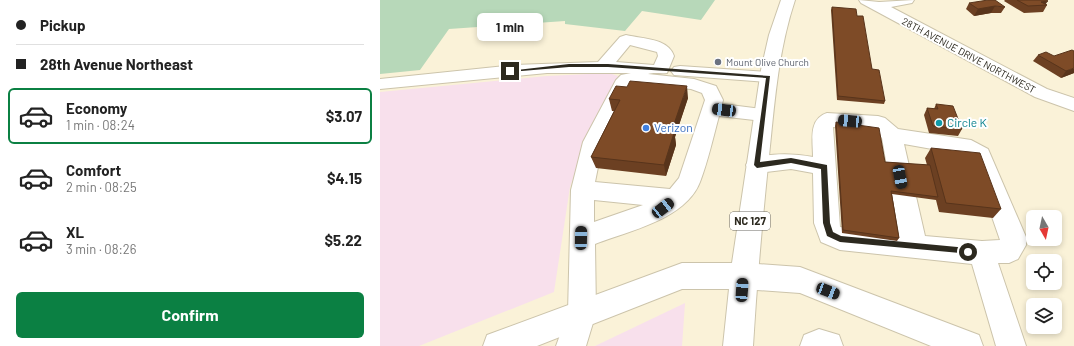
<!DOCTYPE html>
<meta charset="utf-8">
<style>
:root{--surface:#fff;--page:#f2f2f2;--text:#222;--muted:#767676;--line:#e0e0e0;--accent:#0b8043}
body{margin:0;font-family:Barlow,sans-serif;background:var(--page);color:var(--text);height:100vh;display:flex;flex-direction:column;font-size:15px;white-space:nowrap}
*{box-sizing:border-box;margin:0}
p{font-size:13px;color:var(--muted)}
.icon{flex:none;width:22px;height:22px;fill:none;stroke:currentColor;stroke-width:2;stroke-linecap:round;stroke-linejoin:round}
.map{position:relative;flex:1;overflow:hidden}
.side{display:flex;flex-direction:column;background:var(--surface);width:380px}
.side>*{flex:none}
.hud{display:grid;align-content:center;height:88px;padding:0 16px;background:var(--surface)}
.needle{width:26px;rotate:171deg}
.buttons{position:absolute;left:646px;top:210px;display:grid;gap:8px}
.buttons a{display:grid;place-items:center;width:36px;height:36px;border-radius:6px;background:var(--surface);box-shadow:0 2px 6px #0003;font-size:20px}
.end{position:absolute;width:18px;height:18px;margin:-9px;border:5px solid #2c291f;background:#fff;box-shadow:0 0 0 2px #fff}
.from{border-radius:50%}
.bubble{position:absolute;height:28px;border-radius:6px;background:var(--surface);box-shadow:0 2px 6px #0003;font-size:13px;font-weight:700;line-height:28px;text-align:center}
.car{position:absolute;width:12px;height:24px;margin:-12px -6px;border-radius:5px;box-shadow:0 0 3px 1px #0007;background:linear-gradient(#222 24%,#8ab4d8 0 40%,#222 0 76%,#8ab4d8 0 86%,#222 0)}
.hud b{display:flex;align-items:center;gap:14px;height:38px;font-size:15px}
.hud b+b{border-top:1px solid var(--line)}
.hud i{width:10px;height:10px;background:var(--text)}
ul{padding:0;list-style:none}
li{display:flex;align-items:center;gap:12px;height:56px;margin:0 8px 6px;padding:0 8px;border:2px solid transparent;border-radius:6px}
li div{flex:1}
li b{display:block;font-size:15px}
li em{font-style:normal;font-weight:700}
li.active{border-color:var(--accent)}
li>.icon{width:36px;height:36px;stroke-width:1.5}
.cta{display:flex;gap:8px;margin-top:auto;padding:8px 16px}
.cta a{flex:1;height:46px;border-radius:6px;background:var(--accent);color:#fff;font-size:16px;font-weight:700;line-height:46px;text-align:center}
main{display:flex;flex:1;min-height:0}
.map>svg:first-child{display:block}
.commercial{fill:#f8e0ec}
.green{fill:#b7d8b9}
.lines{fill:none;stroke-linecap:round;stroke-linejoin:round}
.minor-casing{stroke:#ccc4ab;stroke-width:2}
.major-casing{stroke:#ccc4ab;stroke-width:2}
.minor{fill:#fff;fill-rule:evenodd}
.major{fill:#fff;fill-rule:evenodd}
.wall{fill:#6c4022}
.shaded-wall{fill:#58341b}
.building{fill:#7e4b27;stroke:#58341b}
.route{fill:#2c291f}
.worship-dot{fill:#6b7280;stroke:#fff;stroke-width:1.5}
.culture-dot{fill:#0f9aa8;stroke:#fff;stroke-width:1.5}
.shop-dot{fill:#3f7fe0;stroke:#fff;stroke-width:1.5}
.labels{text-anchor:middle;stroke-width:4;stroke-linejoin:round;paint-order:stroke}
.far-street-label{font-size:10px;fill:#2c291f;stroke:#fff}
.far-worship-label{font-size:10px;fill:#5b616d;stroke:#fff;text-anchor:start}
.shield{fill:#fff;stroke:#6b6962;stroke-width:1}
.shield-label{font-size:11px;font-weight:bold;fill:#2c291f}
.culture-label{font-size:12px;fill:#0d838f;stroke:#fff;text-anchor:start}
.shop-label{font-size:12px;fill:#366cbe;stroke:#fff;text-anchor:start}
</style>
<main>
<section class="side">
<div class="hud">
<b><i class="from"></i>Pickup</b>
<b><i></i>28th Avenue Northeast</b>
</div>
<ul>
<li class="active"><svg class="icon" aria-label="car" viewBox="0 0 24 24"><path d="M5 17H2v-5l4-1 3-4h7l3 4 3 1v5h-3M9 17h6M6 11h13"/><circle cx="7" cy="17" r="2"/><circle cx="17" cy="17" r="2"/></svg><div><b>Economy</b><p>1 min · 08:24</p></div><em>$3.07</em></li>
<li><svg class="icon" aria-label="car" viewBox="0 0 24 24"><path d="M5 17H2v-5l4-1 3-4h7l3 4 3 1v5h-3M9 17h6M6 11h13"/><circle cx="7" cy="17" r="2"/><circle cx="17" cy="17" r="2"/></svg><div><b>Comfort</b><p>2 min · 08:25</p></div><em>$4.15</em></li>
<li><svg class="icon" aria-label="car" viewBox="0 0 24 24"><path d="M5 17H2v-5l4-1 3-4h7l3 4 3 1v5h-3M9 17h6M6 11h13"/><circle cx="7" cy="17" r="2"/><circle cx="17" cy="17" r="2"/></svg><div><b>XL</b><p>3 min · 08:26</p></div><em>$5.22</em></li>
</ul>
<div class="cta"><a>Confirm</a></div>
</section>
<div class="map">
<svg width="694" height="346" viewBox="0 0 694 346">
<rect width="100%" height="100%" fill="#faf2d8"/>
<g class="commercial">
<polygon points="209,74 232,74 241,77 208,136 190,187 174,292 39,346 0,346 0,92 167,76"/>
<polygon points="305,303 302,346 215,346"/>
</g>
<polygon class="green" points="0,0 335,0 321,20 262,11 245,31 185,24 185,21 69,29 40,70 0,74"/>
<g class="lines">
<g class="minor-casing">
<g id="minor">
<polygon points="479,0 499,2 534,0 532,3 511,7 667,89 694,98 694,111 655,97 481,3"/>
<path d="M 246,35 C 263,39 288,38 294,56 L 287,73 C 280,74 275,72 268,74 L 314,79 L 336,86 L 343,100 L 342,104 L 390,110 L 393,115 L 390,120 L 383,121 L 339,116 C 333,138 328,161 320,182 C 306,219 249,231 215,244 L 216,313 L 206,346 L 176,346 L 188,313 L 191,190 L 203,142 L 236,80 L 241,75 L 251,73 L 167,73 L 0,89 L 0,79 L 134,65 L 218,62 L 240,37 ZM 250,45 L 277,52 L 278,56 L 274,65 L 236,62 ZM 252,84 L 311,89 L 322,93 L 325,100 L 299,178 L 290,189 L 215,182 L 223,142 ZM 214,200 L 263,205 L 214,222 Z"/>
<polygon points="300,66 388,72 394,73 397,77 394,81 388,82 294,75 291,71 294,67"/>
<path d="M 447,113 L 498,116 L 505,118 L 518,129 L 591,140 L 608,149 L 646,237 L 646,245 L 638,259 L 629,263 L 618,263 L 646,346 L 616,346 L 592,264 L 460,250 L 441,242 L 434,223 L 433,173 L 411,169 L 377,173 L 369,171 L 366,165 L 369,159 C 391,153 412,153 433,157 C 433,141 428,119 447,113 ZM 453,127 L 493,129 L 502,138 L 519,234 L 460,227 ZM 524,144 L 586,155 L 592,159 L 620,240 L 602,241 L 545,236 Z"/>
<polygon points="363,263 420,267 599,335 603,346 551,346 420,293 363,289 353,285 350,276 353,267"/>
<polygon points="439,329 459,335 463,346 420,346 424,335"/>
</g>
</g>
<g class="major-casing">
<path id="major" d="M 401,0 L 415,0 C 399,48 395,97 390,146 C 383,213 377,279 373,346 L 343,346 L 349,289 L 302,289 L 157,346 L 103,346 L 107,335 L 302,263 L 352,263 L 381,70 L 389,35 Z"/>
</g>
<use href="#minor" class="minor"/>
<use href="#major" class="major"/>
</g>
<g class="wall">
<polygon points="625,0 666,0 665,4 667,5 663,12 644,13 624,1"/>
<polygon points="589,3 625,7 621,13 611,13 594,16 586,9"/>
<polygon points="452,7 477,16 492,69 505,101 504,104 457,100 451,10"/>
<polygon points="658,55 694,73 681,78 653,61"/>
<polygon points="308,98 295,137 296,145 286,176 216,168 211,157 234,111 232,111 229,99"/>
<polygon points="556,104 582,129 578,136 549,133 544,115 547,108 554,109"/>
<polygon points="456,122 505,162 547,165 545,158 551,148 621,209 613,218 559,212 556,200 512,194 519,238 517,241 462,233 455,126"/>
</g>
<g class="shaded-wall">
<polygon points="668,1 665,5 661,2"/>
<polygon points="615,6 611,13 594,16 598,9"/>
<polygon points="694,68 694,73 681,78 686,71"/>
<polygon points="307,86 308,98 295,137 296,145 286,176 284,165 291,133"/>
</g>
<g class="building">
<polygon points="608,0 615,0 625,7 615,6 598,9 589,3"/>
<polygon points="637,0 666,0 668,1 661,2 667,5 648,6"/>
<polygon points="452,7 476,9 477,16 483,16 492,69 499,70 505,101 458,96"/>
<polygon points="692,50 694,51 694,68 686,71 658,55 666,52 674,56"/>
<polygon points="250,81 307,86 291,133 294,133 284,165 211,157 240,100 229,99 236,86 247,87"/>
<polygon points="556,104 573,106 582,129 553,126 547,108 558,109"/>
<polygon points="456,122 499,128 505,162 550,165 558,197 511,191 519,238 463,230"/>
<polygon points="551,148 600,153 621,209 566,203"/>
</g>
<polygon class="route" points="189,64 228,64 390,76 380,162 411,158 447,165 450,223 453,232 461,236 588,248 591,249 591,254 460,242 447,236 443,223 441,169 411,163 377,168 374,165 386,78 228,67 189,67 130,72 127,71"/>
<circle class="worship-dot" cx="338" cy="62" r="4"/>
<circle class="culture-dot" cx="559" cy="123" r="4"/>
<circle class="shop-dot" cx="266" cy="128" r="4"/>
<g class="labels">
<g class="far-street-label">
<text transform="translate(589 55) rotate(28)" y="4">28TH AVENUE DRIVE NORTHWEST</text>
</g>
<g class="far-worship-label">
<text x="346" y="66">Mount Olive Church</text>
</g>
<rect class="shield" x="350" y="212" width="40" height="18" rx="3"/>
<g class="shield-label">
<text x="370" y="225">NC 127</text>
</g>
<g class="culture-label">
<text x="567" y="127">Circle K</text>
</g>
<g class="shop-label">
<text x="274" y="132">Verizon</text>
</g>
</g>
</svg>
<div class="buttons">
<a><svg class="needle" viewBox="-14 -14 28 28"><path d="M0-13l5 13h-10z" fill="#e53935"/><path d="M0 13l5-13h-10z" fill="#767676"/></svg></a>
<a><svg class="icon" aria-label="locate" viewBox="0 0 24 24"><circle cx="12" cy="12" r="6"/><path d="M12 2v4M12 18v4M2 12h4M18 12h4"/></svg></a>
<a><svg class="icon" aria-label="layers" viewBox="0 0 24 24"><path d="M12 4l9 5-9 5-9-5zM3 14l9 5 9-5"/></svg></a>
</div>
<i class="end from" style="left:588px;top:252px"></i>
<i class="end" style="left:130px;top:71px"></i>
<div class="bubble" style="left:97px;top:13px;width:66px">1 min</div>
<i class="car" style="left:344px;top:110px;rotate:277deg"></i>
<i class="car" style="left:470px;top:121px;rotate:275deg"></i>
<i class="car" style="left:520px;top:177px;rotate:169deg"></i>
<i class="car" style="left:283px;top:208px;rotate:52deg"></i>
<i class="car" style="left:201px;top:238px;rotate:1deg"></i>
<i class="car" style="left:362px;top:290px;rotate:4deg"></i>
<i class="car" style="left:448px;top:291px;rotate:111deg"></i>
</div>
</main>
